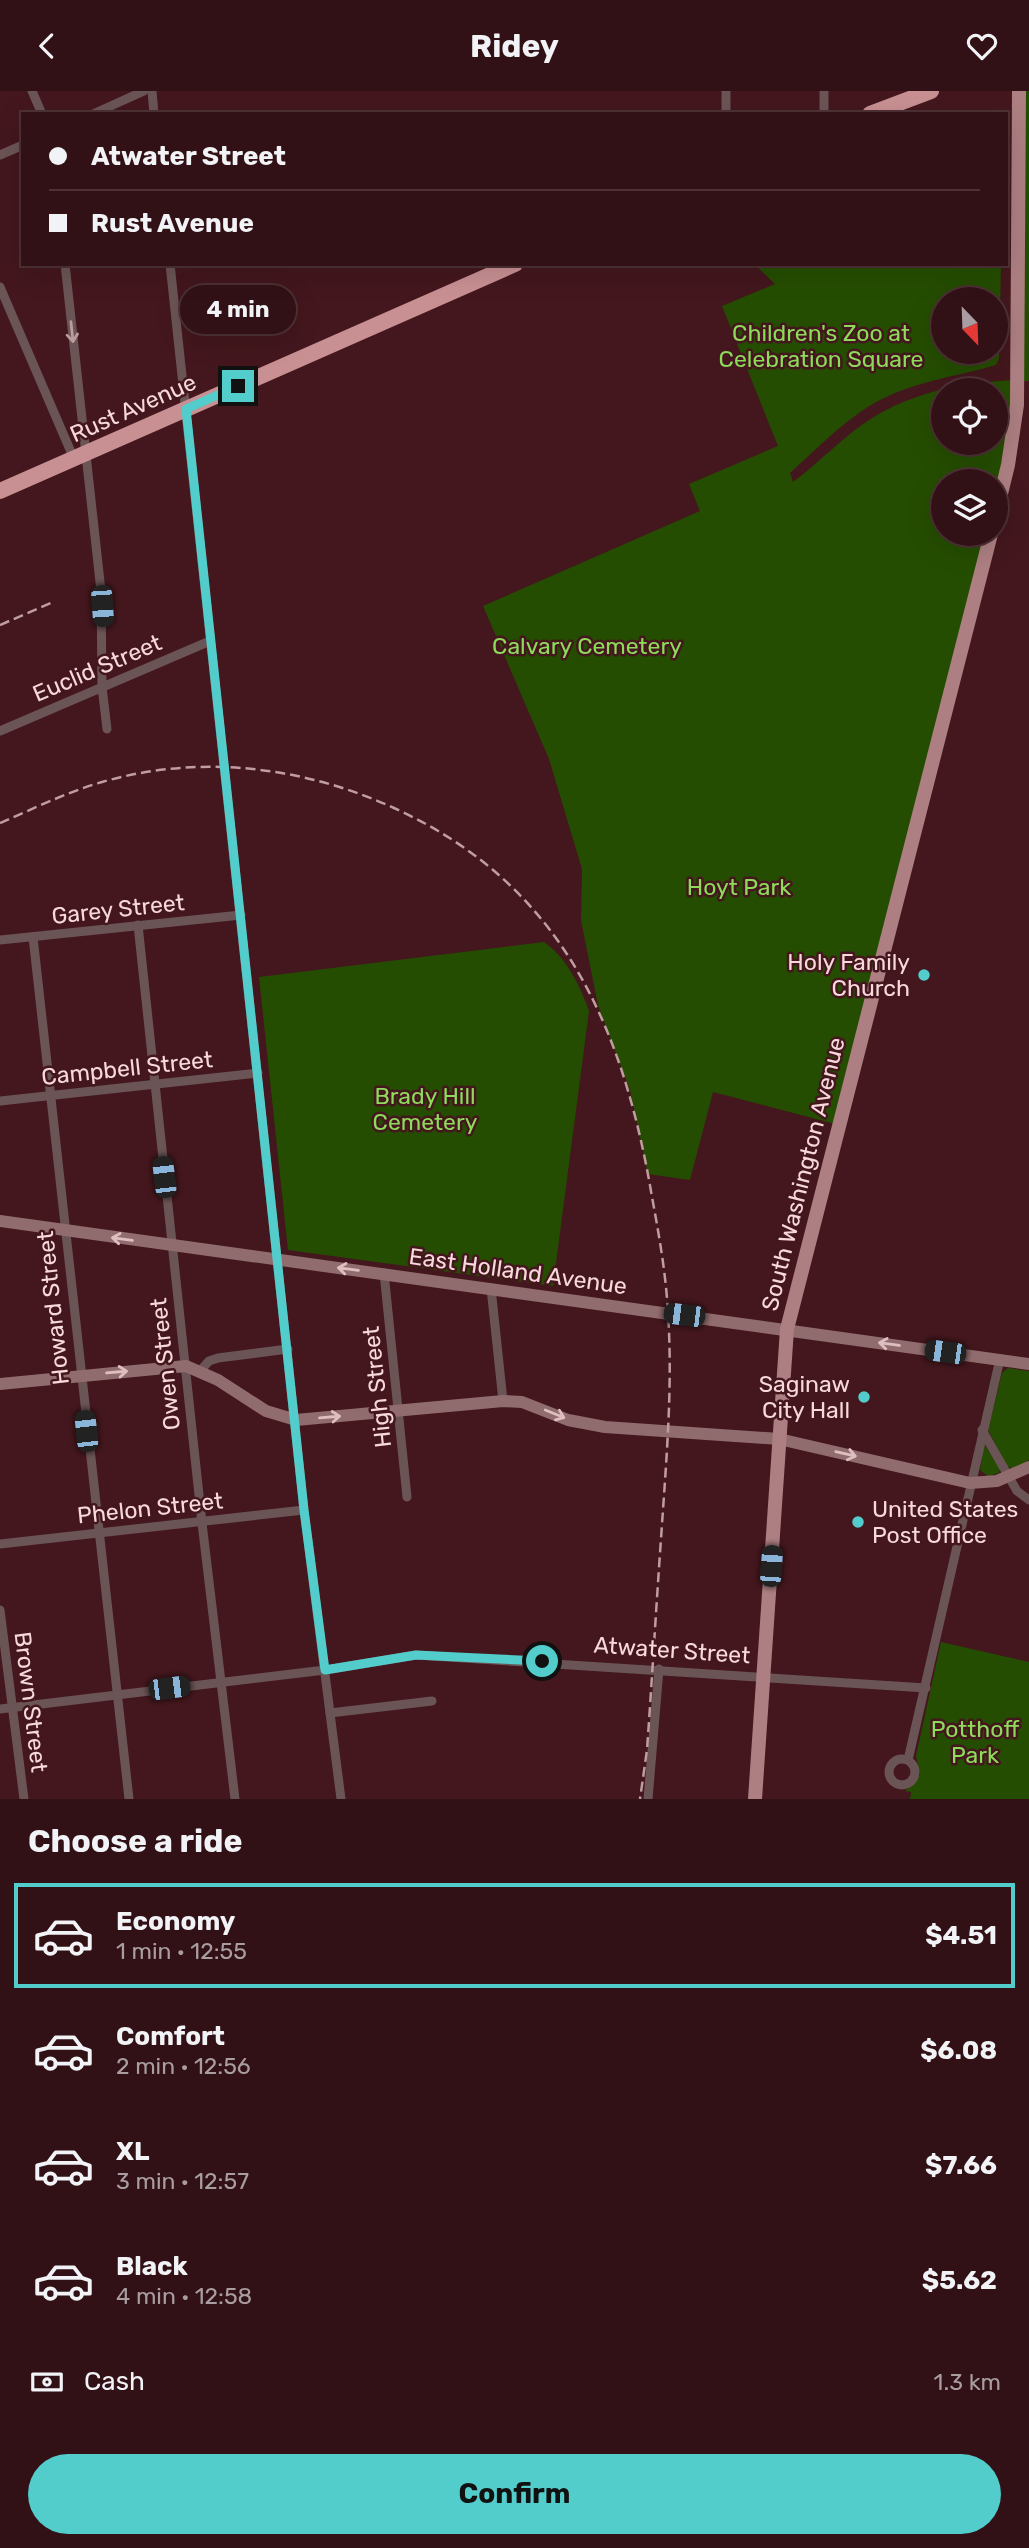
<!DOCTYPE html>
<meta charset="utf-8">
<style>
:root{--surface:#321116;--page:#3d1f23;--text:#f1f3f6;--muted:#a89da1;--line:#4d3135;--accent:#52cdcc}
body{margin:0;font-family:Rubik,sans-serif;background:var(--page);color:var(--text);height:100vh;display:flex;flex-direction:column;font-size:26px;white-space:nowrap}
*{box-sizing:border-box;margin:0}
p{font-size:23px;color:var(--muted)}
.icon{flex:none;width:38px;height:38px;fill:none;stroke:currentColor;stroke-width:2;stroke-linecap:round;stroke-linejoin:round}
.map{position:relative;height:1708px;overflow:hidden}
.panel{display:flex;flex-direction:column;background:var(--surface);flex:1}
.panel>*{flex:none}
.top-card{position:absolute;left:21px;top:21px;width:987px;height:154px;border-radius:0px;box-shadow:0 7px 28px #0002,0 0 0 2px var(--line);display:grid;align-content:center;height:154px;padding:0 28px;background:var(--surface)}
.needle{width:46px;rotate:157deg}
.controls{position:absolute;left:931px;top:196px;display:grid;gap:14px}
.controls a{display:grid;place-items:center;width:77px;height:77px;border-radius:50%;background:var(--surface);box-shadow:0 7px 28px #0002,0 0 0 2px var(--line);font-size:35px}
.end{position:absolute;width:32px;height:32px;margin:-16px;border:9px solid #52cdcc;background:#111;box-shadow:0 0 0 4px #111}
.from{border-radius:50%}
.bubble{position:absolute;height:49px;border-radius:24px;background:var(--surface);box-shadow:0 7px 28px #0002,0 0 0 2px var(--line);font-size:23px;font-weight:700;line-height:49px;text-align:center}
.car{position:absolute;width:21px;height:42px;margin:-21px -10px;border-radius:9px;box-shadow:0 0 5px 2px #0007;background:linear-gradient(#222 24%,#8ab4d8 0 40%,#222 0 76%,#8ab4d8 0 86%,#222 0)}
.top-card b{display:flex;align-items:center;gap:24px;height:66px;font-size:26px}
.top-card b+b{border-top:2px solid var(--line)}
.top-card i{width:18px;height:18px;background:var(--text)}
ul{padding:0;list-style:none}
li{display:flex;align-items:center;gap:21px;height:105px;margin:0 14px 10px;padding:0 14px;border:4px solid transparent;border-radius:0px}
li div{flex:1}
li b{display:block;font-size:26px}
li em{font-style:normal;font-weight:700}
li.current{border-color:var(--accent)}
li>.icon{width:63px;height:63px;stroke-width:1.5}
h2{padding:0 28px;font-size:32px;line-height:84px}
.pay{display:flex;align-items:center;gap:18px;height:77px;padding:0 28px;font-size:26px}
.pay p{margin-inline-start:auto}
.button{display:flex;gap:14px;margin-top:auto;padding:14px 28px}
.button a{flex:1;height:80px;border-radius:42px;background:var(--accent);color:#111;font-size:28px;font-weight:700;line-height:80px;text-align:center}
header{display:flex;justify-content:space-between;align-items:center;height:91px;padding:0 28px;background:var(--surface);font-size:32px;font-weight:700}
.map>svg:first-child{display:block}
.green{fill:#254d01;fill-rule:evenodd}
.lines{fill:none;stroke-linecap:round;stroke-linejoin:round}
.street{stroke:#6b5455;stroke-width:9}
.secondary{stroke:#916c6e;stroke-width:12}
.primary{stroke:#ad7f82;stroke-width:14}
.highway{stroke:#c89093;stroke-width:16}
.rail{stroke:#c09da0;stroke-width:2.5;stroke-dasharray:10 5;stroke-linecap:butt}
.oneway{stroke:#b99d9f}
.oneway2{stroke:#debec0}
.route{stroke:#52cdcc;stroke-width:9}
.poi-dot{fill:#52cdcc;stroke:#43171d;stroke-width:2.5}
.labels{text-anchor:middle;stroke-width:5;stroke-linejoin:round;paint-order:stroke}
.park-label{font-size:23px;fill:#8edb5c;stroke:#43171d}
.street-label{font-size:23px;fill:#f8d9db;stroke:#43171d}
.poi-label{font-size:23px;fill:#f8d9db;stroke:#43171d;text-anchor:end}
</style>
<header><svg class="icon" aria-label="back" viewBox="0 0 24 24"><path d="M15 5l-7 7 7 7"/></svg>Ridey<svg class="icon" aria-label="heart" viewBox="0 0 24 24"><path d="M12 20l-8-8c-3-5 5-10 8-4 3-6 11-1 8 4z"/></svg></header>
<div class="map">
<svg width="1029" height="1708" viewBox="0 0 1029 1708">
<rect width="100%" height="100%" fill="#43171d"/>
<g class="green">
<path d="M 1019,0 L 1029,0 L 1029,290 L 1017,290 L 996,423 L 996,390 L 943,390 L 943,443 L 991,443 L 839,1034 L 713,1001 L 690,1089 L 648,1083 L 630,999 L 598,914 L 581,829 L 582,778 L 549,668 L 483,515 L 700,420 L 689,393 L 778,355 L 722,215 L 775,193 L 754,173 L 1001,173 L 999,267 L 996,274 C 958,285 918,290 882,308 C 848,325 818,357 790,382 L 793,391 C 816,374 836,353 859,336 C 905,302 961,291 1017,289 ZM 943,208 L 996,208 L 996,261 L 943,261 ZM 943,299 L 996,299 L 996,352 L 943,352 Z"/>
<path d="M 544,851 C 567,867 580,895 589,920 L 553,1195 L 288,1159 L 259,886 Z"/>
<polygon points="1008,1277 1029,1280 1029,1369 1013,1378 1007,1375 988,1339 1002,1282"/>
<polygon points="984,1353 1000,1378 999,1382 988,1385 980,1379"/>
<polygon points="941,1551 1029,1571 1029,1708 910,1708 911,1701 905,1700 920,1684 916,1665"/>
</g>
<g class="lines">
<g class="street">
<polyline points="32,0 42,23"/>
<polyline points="152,0 154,23"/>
<polyline points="824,0 824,23"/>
<polyline points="93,23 144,0"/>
<polyline points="726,23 726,0"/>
<polyline points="0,64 23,54"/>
<polyline points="65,173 101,500 102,596 107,638"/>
<polyline points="170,173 304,1419 341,1708"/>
<polyline points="0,196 74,368"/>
<polyline points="0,640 210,550"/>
<polyline points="138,834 202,1432 235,1708"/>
<polyline points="33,846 129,1708"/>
<polyline points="0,849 241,824"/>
<polyline points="0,1010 258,982"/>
<polyline points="384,1182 407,1406"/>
<polyline points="491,1197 503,1310"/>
<polyline points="200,1280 209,1270 218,1267 288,1258"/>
<polyline points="982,1339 1017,1400 1029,1409"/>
<polyline points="0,1453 304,1419"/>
<polyline points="0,1519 24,1708"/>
<polyline points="0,1618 325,1579 416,1564 926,1597"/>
<polyline points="330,1622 432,1610"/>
<circle cx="902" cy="1681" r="13"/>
<polyline points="908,1669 1000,1268"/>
<polyline points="648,1708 659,1578"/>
</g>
<g class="secondary">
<polyline points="0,1130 1029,1273"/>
<polyline points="0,1293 186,1275 218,1289 266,1320 296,1329 503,1310 522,1311 568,1329 605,1336 779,1348 970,1392 997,1390 1029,1376"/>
</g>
<g class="primary">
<polyline points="996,423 1008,374 1017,314 1019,0"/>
<polyline points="755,1708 787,1238 991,443"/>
</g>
<g class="highway">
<polyline points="870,23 931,0"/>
<polyline points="0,400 515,173"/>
</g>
<g class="rail">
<polyline points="0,534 53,511"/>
<path d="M 0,732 C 33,718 67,701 102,691 C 199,663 302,675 394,717 C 561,793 623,934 652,1106 C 659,1144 666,1183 668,1222 C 673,1297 666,1372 661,1448 C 656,1518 652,1589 647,1659 L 640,1708"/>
</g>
</g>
<defs><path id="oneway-shaft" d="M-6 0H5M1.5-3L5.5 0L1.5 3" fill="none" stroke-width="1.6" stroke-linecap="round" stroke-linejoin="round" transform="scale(1.75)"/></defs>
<use class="oneway" href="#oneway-shaft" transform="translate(72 241) rotate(84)"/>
<g class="oneway2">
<use href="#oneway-shaft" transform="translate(122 1148) rotate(-172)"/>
<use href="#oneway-shaft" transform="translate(348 1178) rotate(-173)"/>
<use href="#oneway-shaft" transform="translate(889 1253) rotate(-172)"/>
<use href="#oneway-shaft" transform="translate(117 1281) rotate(-5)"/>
<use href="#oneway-shaft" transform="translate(555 1323) rotate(22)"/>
<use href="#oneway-shaft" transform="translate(330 1326) rotate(-5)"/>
<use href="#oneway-shaft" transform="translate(846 1363) rotate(13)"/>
</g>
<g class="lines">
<polyline class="route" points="238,295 186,318 304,1419 325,1579 416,1564 542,1570"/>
</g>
<g class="poi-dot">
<circle cx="924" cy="884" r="7"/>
<circle cx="864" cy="1306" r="7"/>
<circle cx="858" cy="1431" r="7"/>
</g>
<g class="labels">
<g class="park-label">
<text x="821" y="250">Children's Zoo at<tspan x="821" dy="26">Celebration Square</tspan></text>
<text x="587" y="563">Calvary Cemetery</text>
<text x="739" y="804">Hoyt Park</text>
<text x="425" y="1013">Brady Hill<tspan x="425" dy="26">Cemetery</tspan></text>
<text x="975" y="1646">Potthoff<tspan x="975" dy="26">Park</tspan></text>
</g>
<g class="street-label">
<text transform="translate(133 317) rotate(-24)" y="8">Rust Avenue</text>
<text transform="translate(97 577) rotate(-23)" y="8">Euclid Street</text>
<text transform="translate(118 818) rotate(-6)" y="8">Garey Street</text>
<text transform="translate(127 977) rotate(-6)" y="8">Campbell Street</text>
<text transform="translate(803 1083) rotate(-76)" y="8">South Washington Avenue</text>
<text transform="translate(518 1180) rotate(8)" y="8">East Holland Avenue</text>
<text transform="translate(53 1217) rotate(-96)" y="8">Howard Street</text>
<text transform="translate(165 1273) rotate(-96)" y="8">Owen Street</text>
<text transform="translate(377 1296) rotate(-96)" y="8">High Street</text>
<text transform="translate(150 1417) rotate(-6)" y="8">Phelon Street</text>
<text transform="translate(672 1559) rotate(4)" y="8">Atwater Street</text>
<text transform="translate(31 1611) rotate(83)" y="8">Brown Street</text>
</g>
<g class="poi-label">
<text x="910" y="879">Holy Family<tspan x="910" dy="26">Church</tspan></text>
<text x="850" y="1301">Saginaw<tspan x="850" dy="26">City Hall</tspan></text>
<text x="872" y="1426" text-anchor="start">United States<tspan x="872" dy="26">Post Office</tspan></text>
</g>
</g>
</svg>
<div class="controls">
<a><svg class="needle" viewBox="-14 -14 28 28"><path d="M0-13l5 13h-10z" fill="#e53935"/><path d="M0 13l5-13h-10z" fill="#a89da1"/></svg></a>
<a><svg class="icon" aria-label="locate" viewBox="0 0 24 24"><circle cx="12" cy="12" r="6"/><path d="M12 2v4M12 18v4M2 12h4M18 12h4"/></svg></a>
<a><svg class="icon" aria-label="layers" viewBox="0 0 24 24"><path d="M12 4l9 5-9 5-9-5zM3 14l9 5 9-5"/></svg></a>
</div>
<i class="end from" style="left:542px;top:1570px"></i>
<i class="end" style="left:238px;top:295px"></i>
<div class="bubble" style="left:180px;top:194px;width:116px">4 min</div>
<i class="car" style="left:102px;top:515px;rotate:176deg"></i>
<i class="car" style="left:164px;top:1086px;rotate:353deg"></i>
<i class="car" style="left:684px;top:1224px;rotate:277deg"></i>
<i class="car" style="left:945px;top:1261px;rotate:278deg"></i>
<i class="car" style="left:86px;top:1340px;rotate:354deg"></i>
<i class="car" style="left:771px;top:1475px;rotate:4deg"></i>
<i class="car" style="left:169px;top:1597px;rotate:83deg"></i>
<div class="top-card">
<b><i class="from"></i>Atwater Street</b>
<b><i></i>Rust Avenue</b>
</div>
</div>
<section class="panel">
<h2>Choose a ride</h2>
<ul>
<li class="current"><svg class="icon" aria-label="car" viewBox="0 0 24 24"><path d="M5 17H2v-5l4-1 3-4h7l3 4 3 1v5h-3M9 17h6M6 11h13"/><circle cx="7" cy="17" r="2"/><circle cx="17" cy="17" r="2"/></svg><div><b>Economy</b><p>1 min · 12:55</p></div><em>$4.51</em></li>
<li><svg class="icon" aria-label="car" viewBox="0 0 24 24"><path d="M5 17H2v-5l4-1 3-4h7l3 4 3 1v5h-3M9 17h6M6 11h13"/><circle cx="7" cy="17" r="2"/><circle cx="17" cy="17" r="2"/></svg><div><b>Comfort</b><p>2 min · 12:56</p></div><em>$6.08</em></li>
<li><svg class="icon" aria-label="car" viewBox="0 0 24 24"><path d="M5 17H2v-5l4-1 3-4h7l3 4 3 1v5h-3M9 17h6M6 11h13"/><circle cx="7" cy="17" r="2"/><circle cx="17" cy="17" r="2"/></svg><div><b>XL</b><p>3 min · 12:57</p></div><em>$7.66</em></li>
<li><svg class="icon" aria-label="car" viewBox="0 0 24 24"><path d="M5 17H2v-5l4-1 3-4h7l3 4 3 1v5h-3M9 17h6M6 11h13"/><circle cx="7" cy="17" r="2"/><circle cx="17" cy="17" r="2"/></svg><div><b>Black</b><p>4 min · 12:58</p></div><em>$5.62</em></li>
</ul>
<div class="pay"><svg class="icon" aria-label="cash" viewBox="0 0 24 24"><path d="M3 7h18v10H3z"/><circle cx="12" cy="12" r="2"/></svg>Cash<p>1.3 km</p></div>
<div class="button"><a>Confirm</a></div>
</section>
